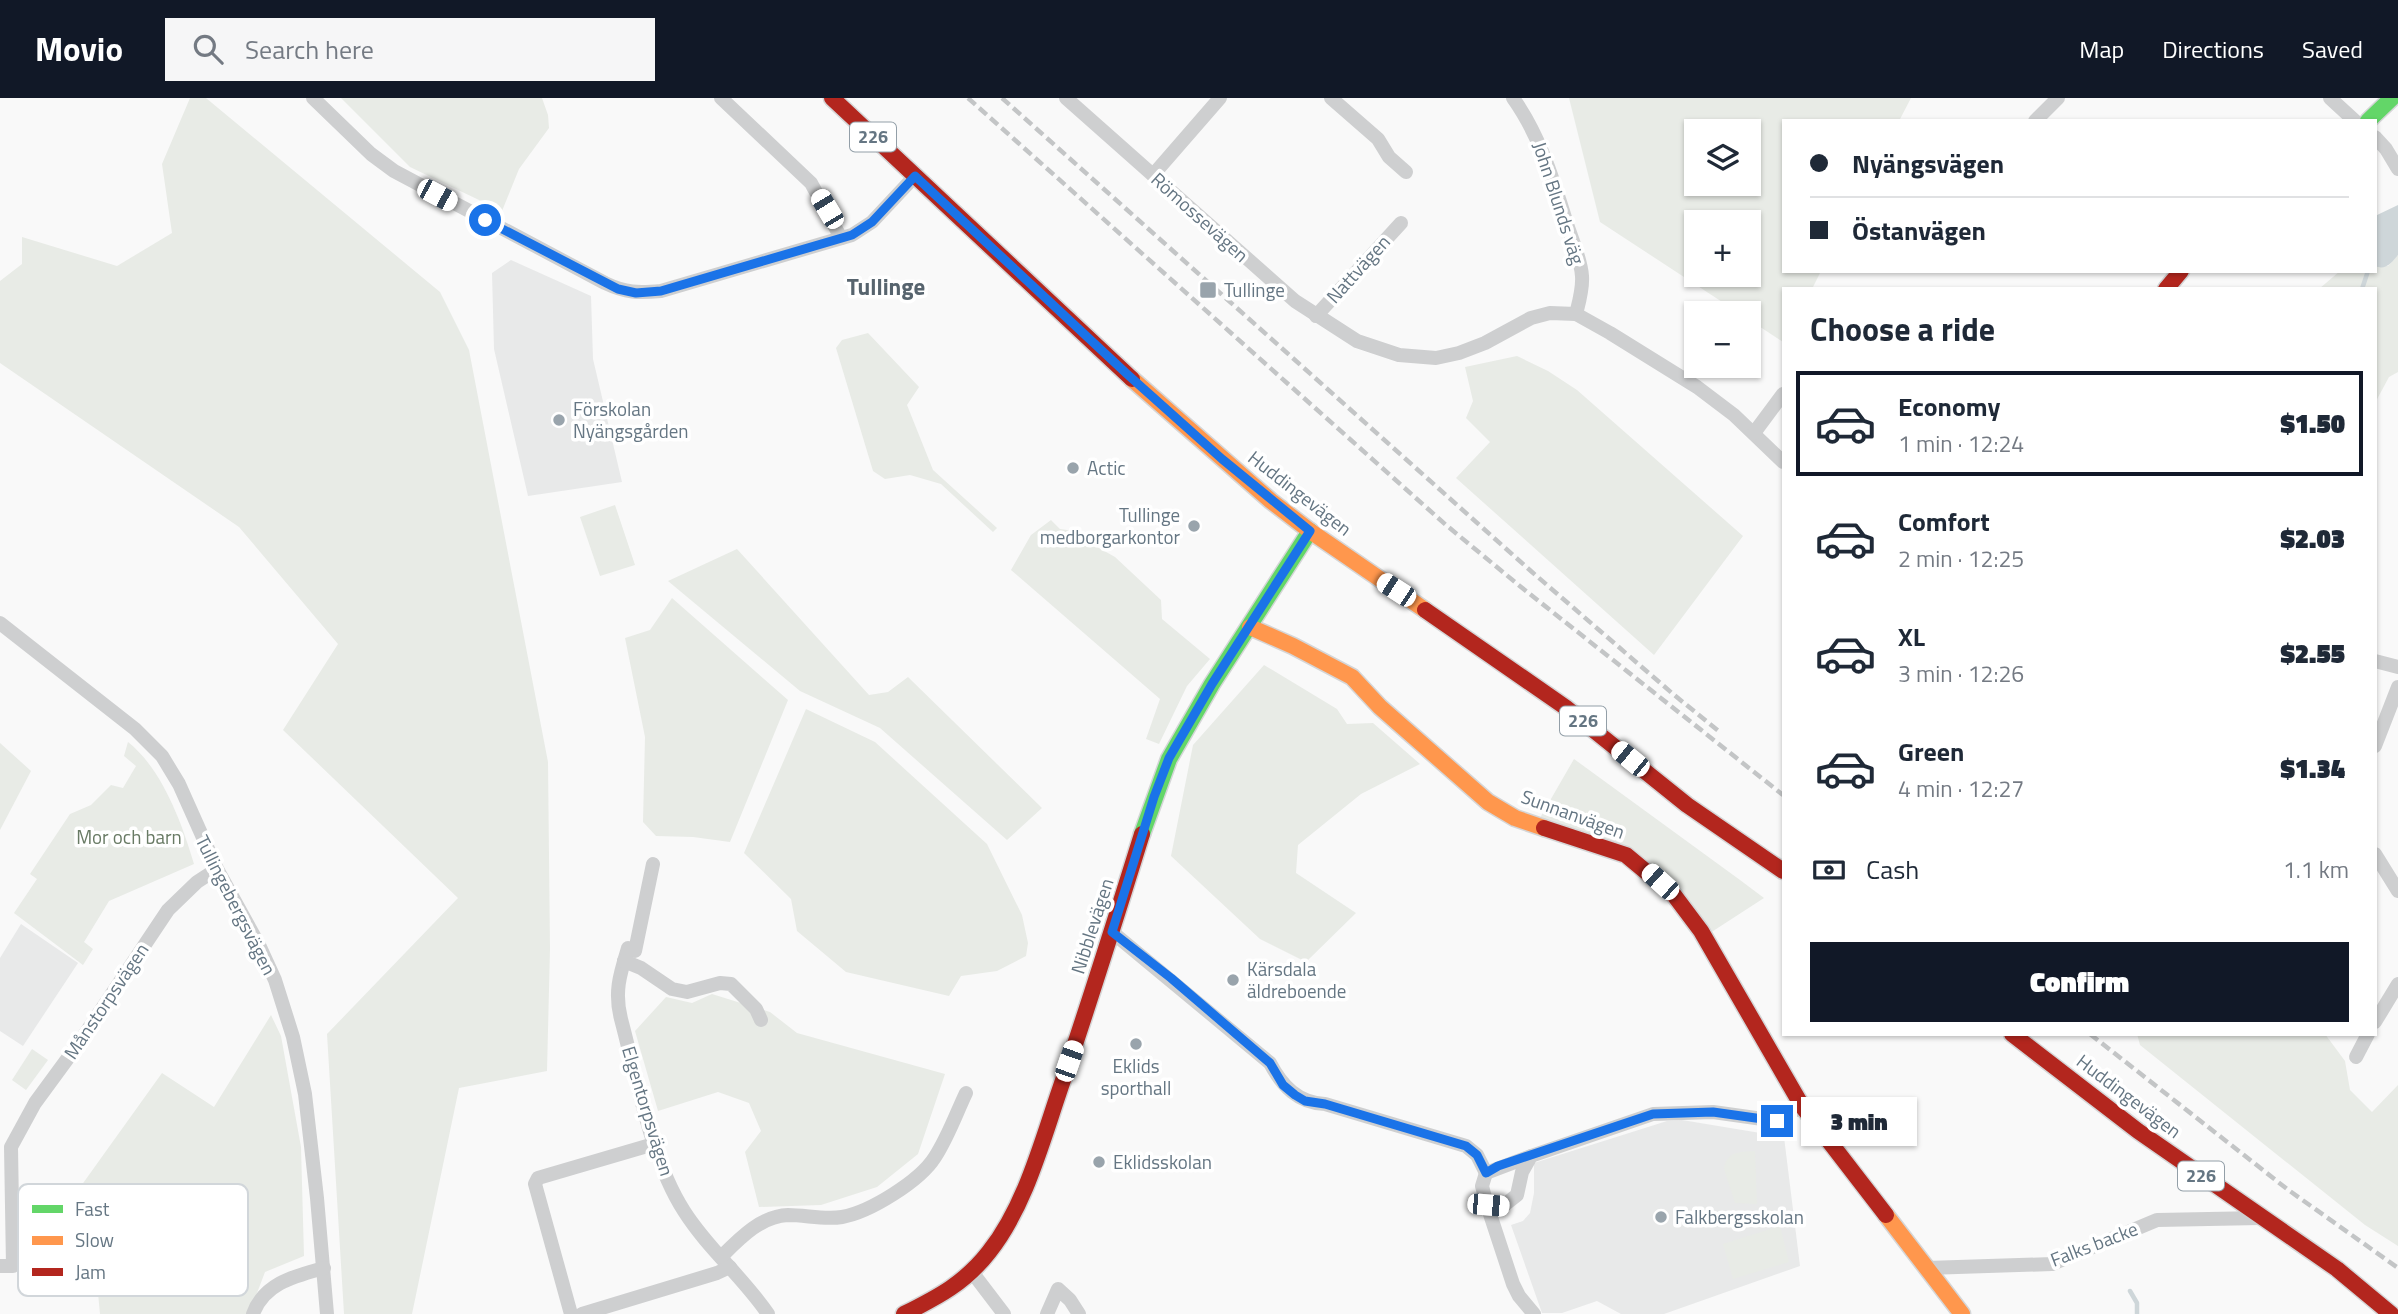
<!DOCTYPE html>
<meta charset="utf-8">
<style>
:root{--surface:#fff;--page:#f6f6f7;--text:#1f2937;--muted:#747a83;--line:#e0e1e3;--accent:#111827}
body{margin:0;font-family:"Titillium Web",sans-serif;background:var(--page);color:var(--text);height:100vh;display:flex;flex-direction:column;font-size:26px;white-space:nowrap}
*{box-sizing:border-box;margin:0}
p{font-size:23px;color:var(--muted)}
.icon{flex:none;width:38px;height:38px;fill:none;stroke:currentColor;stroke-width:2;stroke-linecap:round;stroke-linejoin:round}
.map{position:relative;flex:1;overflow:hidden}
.details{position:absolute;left:1782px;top:189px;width:595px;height:749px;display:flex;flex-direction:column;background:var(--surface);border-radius:0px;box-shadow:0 2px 5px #0004}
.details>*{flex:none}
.hud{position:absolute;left:1782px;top:21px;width:595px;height:154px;border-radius:0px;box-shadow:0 2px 5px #0004;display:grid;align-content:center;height:154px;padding:0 28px;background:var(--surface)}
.tools{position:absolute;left:1684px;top:21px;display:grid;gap:14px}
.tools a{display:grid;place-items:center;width:77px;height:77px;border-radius:0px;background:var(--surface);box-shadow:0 2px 5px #0004;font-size:35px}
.end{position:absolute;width:32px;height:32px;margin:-16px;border:9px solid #1a73e8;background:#fff;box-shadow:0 0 0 4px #fff}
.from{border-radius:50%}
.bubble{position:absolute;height:49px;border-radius:0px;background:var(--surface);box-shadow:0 2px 5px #0004;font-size:23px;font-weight:800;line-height:49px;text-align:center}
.car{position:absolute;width:21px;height:42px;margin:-21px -10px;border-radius:9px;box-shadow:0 0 5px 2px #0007;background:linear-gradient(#fff 24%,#345 0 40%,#fff 0 76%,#345 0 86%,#fff 0)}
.hud b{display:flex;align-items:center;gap:24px;height:66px;font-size:26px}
.hud b+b{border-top:2px solid var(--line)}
.hud i{width:18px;height:18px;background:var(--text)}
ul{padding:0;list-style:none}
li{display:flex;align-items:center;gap:21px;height:105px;margin:0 14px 10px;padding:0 14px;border:4px solid transparent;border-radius:0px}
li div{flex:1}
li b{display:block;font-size:26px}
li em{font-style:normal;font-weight:800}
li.current{border-color:var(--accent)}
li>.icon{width:63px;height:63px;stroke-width:1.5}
h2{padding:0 28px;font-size:32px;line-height:84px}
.pay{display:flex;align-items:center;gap:18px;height:77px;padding:0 28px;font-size:26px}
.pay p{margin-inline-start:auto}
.action{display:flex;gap:14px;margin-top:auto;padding:14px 28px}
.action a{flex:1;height:80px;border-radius:0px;background:var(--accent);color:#fff;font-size:28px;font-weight:800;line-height:80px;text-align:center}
header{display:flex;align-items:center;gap:42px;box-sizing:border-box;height:98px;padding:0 35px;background:var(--accent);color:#fff}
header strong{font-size:33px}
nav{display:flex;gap:38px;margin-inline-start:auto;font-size:24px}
.search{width:490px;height:63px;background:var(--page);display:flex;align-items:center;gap:18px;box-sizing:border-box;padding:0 24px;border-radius:0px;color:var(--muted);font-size:26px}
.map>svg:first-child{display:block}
.built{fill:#e8e9e9}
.green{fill:#e8ebe6;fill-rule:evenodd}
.water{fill:#ced6d9}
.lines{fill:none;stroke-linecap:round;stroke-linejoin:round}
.stream{stroke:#ced6d9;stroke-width:4.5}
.fast-casing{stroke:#d5d6d7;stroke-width:19}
.slow-casing{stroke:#d5d6d7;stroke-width:19}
.jam-casing{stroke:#d5d6d7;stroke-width:19}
.street{stroke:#cecfd0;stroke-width:14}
.fast{stroke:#63d668;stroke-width:16}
.slow{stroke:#ff974d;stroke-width:16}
.jam{stroke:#b3261e;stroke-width:16}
.rail{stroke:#c3c5c6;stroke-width:4.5;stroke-dasharray:10 5;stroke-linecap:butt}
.route{stroke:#1a73e8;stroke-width:9}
.poi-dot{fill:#99a4ac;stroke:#fff;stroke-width:2.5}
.labels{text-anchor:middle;stroke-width:7;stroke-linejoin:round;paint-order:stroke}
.shield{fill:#fff;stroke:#939fa8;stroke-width:2}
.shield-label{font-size:18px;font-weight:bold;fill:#657683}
.street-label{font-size:19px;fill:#657683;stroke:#fff}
.poi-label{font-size:19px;fill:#657683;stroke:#fff;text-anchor:start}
.park-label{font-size:19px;fill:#687a64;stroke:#fff}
.quarter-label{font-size:23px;font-weight:bold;fill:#57646e;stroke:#fff}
.key{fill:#fff;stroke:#d1d6da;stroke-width:2}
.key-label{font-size:19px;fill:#657683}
</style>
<header>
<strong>Movio</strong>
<div class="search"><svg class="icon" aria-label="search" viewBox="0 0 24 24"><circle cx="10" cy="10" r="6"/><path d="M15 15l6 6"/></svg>Search here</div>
<nav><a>Map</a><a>Directions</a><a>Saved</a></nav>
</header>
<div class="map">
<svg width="2398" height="1216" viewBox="0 0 2398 1216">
<rect width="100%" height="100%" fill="#f9f9f9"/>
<g class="built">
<polygon points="511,162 591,198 593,261 622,384 528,398 494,251 492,175"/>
<polygon points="21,826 78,865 23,948 0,933 0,860"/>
<polygon points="1682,1022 1784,1039 1800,1168 1664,1216 1621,1216 1597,1203 1562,1215 1542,1215 1511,1127 1523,1123 1530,1115 1534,1095 1534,1065 1667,1023"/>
</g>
<g class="green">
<polygon points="190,0 206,0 440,194 469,252 548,664 550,851 547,973 459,990 412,1216 344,1216 327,936 458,800 283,632 338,546 239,429 0,265 0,183 22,166 22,139 117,168 172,135 162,66"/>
<polygon points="341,0 542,0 548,17 549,30 519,71 502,113 410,69"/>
<path d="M 1569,0 L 1911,0 L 1899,23 L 1783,23 L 1783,173 L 1821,173 L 1812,191 L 1783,191 L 1783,244 L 1748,221 L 1748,215 L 1739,215 L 1600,124 ZM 1696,33 L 1748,33 L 1748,86 L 1696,86 ZM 1696,124 L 1748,124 L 1748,177 L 1696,177 Z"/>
<polygon points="2398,157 2398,274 2389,279 2375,305 2375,191 2319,191 2340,173 2375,173 2375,168 2388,168"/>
<polygon points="868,235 919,289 907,307 933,372 997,430 993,434 941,386 910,377 885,381 873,373 836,250 842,242"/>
<polygon points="1517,258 1548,273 1577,292 1743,438 1654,557 1456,380 1490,344 1466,320 1473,303 1465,269"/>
<polygon points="615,407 635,467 600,478 580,419"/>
<polygon points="1051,422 1060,431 1067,432 1115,459 1161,502 1162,521 1210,561 1187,588 1159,646 1146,641 1160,601 1011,472 1031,437"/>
<polygon points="737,451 869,597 888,594 908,579 1042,710 1007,742 880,630 800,593 668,483"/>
<polygon points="672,500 788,602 730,744 693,739 656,738 643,724 645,639 625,540 650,532"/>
<polygon points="1264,567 1337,611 1347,626 1373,625 1420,666 1361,696 1298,747 1296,775 1356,815 1306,864 1260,841 1171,758 1193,647"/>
<polygon points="806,611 875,644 987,746 1022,817 1028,845 1026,858 997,873 961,878 949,898 846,874 797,833 791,801 744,755"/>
<path d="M 128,644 C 162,671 182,725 194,766 L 109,803 L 84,844 L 93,851 L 83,867 L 14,815 L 37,781 L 30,776 L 70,716 L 91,707 L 111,687 L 123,690 L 136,668 L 124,658 Z"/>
<polygon points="0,645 31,673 0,732"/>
<polygon points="1574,661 1740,782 1764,800 1710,835 1669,779 1625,750 1540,720"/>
<polygon points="712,896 770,914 797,935 945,976 918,1056 877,1089 821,1107 759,1109 745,1054 761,1033 749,1005 718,994 658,1013 635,933 666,899 692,905"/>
<polygon points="271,917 281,938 301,1049 304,1158 265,1174 249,1216 100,1216 95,1163 81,1088 162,975 214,1009"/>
<polygon points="2137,936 2325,936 2345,963 2350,992 2372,1014 2398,987 2398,1148 2365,1127 2140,947"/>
<polygon points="32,951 48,962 26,992 12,982"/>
<path d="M 1755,1053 L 1757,1106 L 1735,1105 L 1724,1071 C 1727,1053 1739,1054 1755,1053 Z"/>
<polygon points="1780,1128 1789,1164 1733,1181 1723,1146"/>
</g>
<path class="water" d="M 2398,107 L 2398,157 C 2392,164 2386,173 2375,168 L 2375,118 Z"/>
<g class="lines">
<g class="stream">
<polyline points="2362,191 2368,173"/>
<polyline points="2130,1193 2137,1205 2137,1216"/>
</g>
<g class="fast-casing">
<g id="fast">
<polyline points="2368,23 2392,0"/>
<polyline points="1142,736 1169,661 1212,586 1310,433"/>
</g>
</g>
<g class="slow-casing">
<g id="slow">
<polyline points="1132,281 1271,403 1310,433 1425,512"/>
<polyline points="1250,529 1293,548 1352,579 1380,609 1488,704 1515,720 1544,730"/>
<polyline points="1886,1117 1962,1216"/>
</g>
</g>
<g class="jam-casing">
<g id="jam">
<polyline points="832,0 1132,281"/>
<polyline points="2166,191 2181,173"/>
<polyline points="1425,512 1565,609 1687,707 1783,773"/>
<polyline points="1544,730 1626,757 1674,797 1701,833 1802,1008 1886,1117"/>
<polyline points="2012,936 2138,1033 2337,1171 2391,1216"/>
<path d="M 904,1216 C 938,1199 965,1185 989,1154 C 1024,1110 1041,1047 1059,994 C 1088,909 1115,823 1142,736"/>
</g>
</g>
<g class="street">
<path d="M 313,0 L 371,56 L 394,73 L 605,185 C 626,195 638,195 661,193 L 852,137 L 872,124 L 915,78"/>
<polyline points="721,0 811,85 841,140"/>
<polyline points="1066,0 1295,203 1357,243 1399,257 1436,260 1459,255 1485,245 1531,220 1550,215 1576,216 1610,235 1697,289 1734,317 1783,364"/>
<polyline points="1331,0 1378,41 1389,59 1406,74"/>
<path d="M 1513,0 C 1540,38 1553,81 1567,126 C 1572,142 1581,161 1582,178 C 1583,191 1579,204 1576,216"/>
<polyline points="2330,0 2355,23"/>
<polyline points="2035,23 2058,0"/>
<polyline points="2375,39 2386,51 2398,71"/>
<polyline points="1153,77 1220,0"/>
<polyline points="1316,218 1401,125"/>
<polyline points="1754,335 1783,296"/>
<polyline points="0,525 135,631 162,658 179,686 217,771 259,847 275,882 293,939 305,996 317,1100 327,1216"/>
<polyline points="2375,563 2398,569"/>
<polyline points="2375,648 2398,589"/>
<polyline points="2375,756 2398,793"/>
<path d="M 653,766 L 635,853 L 628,850 C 620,876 614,894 621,921 C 637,981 651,1062 684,1113 C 708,1151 743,1179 768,1216"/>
<path d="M 1112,834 L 1270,965 C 1282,988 1298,1005 1325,1006 L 1466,1048 L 1477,1057 L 1486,1075 L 1531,1058"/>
<polyline points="624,863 641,870 672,891 687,894 720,885 731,886 756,911 761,922"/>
<polyline points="2375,924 2398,886"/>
<polyline points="2356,959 2368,936"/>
<polyline points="1486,1075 1482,1088 1487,1107 1503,1108 1517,1097 1522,1074 1531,1058 1653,1016 1713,1014 1777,1023 1802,1008"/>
<polyline points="1487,1107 1513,1186 1519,1198 1534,1216"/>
<path d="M 721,1159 C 740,1140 761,1118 788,1117 C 806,1117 824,1122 842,1119 C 870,1114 920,1083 935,1059 C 948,1039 956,1016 966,995"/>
<polyline points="0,1168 13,1168 11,1049 35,1005 79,945 168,812 197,784 217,771"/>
<polyline points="1927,1170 2052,1166 2157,1122 2260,1120"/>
<polyline points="972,1174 1004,1216"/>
<path d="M 253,1216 C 264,1185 295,1178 324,1170"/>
<polyline points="571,1216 535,1086 538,1080 654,1046"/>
<polyline points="582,1216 717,1175 730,1169"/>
<polyline points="1047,1216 1058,1191 1070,1202 1079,1216"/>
</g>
<use href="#fast" class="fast"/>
<use href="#slow" class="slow"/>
<use href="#jam" class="jam"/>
<g class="rail">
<polyline points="968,0 1446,427 1521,489 1783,697"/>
<polyline points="1002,0 1532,474 1673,596 1721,635"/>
<polyline points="2090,936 2287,1091 2398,1170"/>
</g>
</g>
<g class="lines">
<polyline class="route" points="485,122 618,191 636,195 661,193 852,137 872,124 915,78 1127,276 1222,361 1310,433 1212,586 1169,660 1154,699 1112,834 1171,880 1270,965 1283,987 1295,997 1305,1003 1325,1006 1466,1048 1477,1057 1486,1075 1498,1068 1653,1016 1713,1014 1777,1023"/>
</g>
<g class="poi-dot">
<rect x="1199" y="183" width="18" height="18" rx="3.5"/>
<circle cx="559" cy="322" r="7"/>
<circle cx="1073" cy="370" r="7"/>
<circle cx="1194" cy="428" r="7"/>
<circle cx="1233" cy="882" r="7"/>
<circle cx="1136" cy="946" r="7"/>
<circle cx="1099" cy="1064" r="7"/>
<circle cx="1661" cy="1119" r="7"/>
</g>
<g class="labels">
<g class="shield">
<rect x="850" y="24.5" width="46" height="29" rx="5"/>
<rect x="1560" y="608.5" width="46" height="29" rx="5"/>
<rect x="2178" y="1063.5" width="46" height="29" rx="5"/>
</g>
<g class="shield-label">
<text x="873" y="45">226</text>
<text x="1583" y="629">226</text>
<text x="2201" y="1084">226</text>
</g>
<g class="street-label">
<text transform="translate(1559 105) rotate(72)" y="7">John Blunds väg</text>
<text transform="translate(1200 119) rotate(42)" y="7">Römossevägen</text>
<text transform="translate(1358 171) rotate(-48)" y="7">Nattvägen</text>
<text transform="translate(1300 395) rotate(38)" y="7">Huddingevägen</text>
<text transform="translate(1573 716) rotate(20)" y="7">Sunnanvägen</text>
<text transform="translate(236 807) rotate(63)" y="7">Tullingebergsvägen</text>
<text transform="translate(1092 828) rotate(-72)" y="7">Nibblevägen</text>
<text transform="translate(106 903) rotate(-56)" y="7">Månstorpsvägen</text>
<text transform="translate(2129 998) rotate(37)" y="7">Huddingevägen</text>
<text transform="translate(648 1013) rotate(73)" y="7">Elgentorpsvägen</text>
<text transform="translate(2094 1146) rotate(-21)" y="7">Falks backe</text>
</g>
<g class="poi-label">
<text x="1224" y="199">Tullinge</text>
<text x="573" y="318">Förskolan<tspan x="573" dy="22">Nyängsgården</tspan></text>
<text x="1087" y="377">Actic</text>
<text x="1180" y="424" text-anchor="end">Tullinge<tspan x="1180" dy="22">medborgarkontor</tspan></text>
<text x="1247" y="878">Kärsdala<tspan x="1247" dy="22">äldreboende</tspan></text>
<text x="1136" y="975" text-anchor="middle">Eklids<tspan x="1136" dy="22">sporthall</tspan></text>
<text x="1113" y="1071">Eklidsskolan</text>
<text x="1675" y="1126">Falkbergsskolan</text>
</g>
<g class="park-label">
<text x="129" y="746">Mor och barn</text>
</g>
<g class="quarter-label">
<text x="886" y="197">Tullinge</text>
</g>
</g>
<rect x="18" y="1086" width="230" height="112" rx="10" class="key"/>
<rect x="32" y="1107" width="31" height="8" fill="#63d668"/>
<rect x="32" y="1138" width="31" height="9" fill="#ff974d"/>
<rect x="32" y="1170" width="31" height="8" fill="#b3261e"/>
<g class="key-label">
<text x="75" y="1118">Fast</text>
<text x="75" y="1149">Slow</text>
<text x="75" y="1181">Jam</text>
</g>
</svg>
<div class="tools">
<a><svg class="icon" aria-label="layers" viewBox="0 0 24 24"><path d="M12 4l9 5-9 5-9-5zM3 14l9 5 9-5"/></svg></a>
<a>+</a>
<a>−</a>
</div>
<i class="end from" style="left:485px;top:122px"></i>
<i class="end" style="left:1777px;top:1023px"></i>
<div class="bubble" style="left:1801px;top:999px;width:116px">3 min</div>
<i class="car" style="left:437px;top:97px;rotate:118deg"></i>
<i class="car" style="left:827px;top:111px;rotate:329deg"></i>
<i class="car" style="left:1396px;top:492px;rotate:303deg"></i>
<i class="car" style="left:1630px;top:661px;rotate:309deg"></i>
<i class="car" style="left:1660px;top:784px;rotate:312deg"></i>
<i class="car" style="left:1069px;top:963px;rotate:19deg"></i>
<i class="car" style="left:1488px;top:1107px;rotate:95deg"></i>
<div class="hud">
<b><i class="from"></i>Nyängsvägen</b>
<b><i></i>Östanvägen</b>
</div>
<section class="details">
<h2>Choose a ride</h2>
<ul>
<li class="current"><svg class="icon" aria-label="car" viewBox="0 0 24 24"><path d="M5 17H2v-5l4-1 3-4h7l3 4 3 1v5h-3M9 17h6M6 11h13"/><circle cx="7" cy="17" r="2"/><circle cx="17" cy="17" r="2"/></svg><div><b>Economy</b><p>1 min · 12:24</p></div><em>$1.50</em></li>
<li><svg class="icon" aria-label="car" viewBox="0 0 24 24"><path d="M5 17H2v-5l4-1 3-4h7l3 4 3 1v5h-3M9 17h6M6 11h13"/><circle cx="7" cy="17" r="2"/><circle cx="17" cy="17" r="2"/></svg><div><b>Comfort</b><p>2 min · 12:25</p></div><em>$2.03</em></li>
<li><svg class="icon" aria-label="car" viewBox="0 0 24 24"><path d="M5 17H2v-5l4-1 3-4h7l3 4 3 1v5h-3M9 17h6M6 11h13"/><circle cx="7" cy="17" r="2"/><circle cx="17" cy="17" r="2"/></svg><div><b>XL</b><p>3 min · 12:26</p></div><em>$2.55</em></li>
<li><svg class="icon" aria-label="car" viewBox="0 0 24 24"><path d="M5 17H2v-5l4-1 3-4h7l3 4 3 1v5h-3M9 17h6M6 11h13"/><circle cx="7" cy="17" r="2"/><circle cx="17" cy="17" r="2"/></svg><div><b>Green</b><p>4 min · 12:27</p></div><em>$1.34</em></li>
</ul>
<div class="pay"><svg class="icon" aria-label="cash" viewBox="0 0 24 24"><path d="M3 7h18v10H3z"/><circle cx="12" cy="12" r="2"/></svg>Cash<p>1.1 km</p></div>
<div class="action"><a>Confirm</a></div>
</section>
</div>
